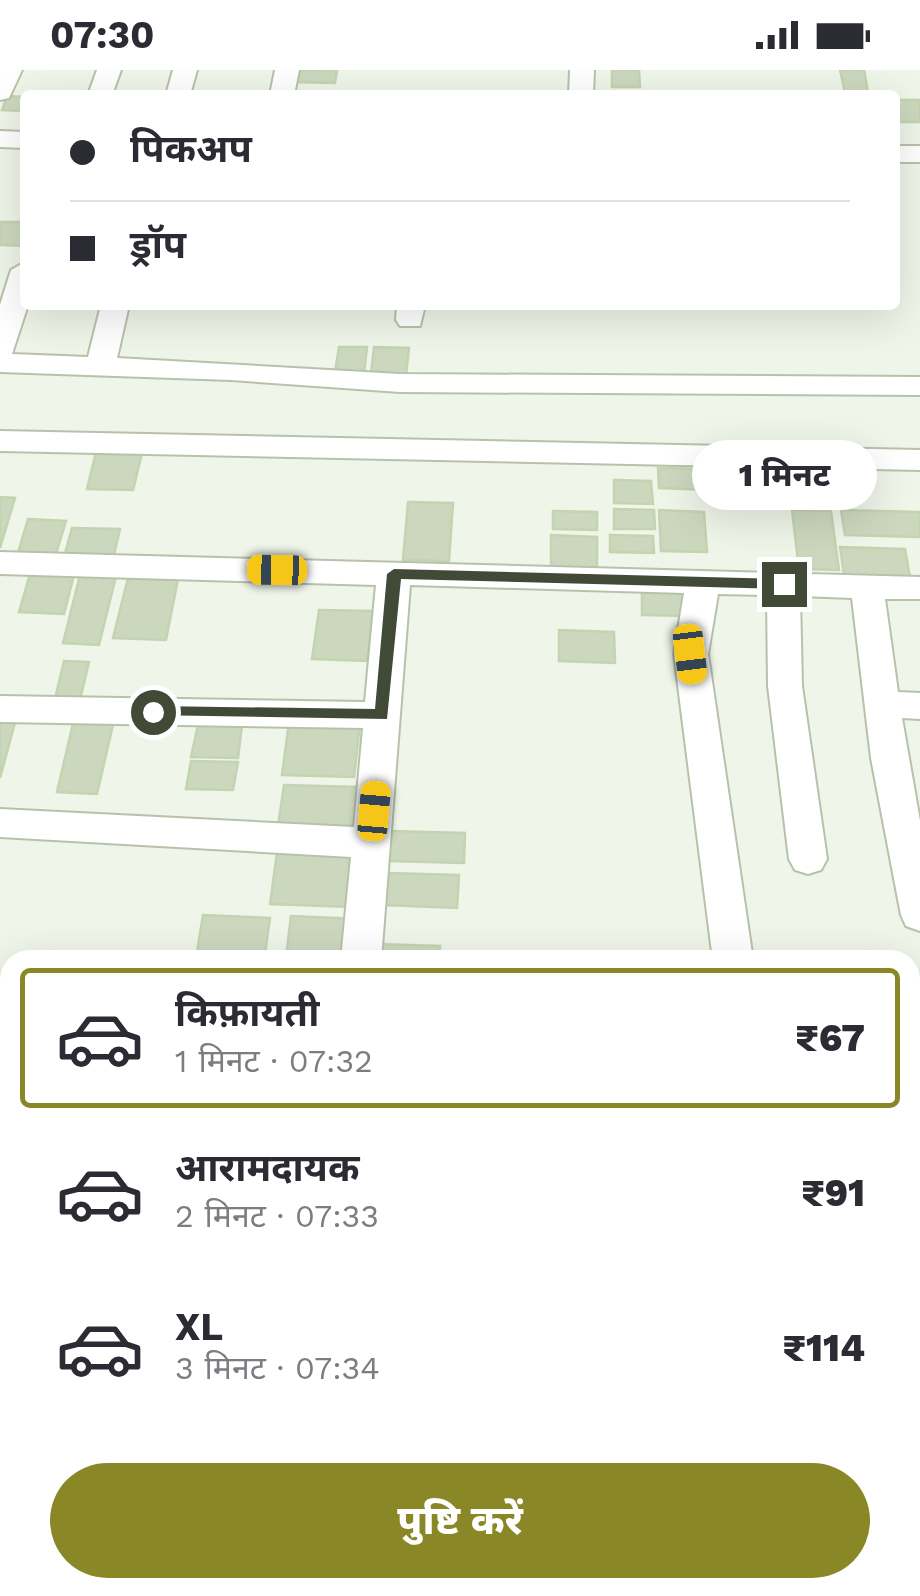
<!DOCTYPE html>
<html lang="hi">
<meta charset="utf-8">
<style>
:root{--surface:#fff;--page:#f7f7f7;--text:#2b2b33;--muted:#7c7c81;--line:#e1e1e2;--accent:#8a8826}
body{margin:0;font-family:"Work Sans","Noto Sans Devanagari",sans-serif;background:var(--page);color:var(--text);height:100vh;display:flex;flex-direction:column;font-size:38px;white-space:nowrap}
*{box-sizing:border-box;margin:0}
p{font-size:32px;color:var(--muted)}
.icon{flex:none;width:55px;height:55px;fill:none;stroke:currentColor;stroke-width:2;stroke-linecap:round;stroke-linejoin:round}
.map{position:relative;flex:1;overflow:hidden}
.drawer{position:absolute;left:0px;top:880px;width:920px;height:648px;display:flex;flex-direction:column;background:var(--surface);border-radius:30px 30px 0 0;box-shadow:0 10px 40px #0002}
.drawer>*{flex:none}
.hud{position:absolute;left:20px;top:20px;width:880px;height:220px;border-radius:10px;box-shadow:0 10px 40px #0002;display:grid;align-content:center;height:220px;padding:0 50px;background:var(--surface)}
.end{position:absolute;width:45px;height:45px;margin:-22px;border:12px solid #414a37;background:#fff;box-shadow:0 0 0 5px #fff}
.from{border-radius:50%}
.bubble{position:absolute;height:70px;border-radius:35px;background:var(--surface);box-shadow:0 10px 40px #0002;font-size:32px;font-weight:800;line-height:70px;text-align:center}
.car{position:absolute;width:30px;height:60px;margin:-30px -15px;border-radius:12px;box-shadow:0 0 8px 2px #0007;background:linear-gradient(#f5c518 24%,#345 0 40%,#f5c518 0 76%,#345 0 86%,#f5c518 0)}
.hud b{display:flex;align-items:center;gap:35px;height:95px;font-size:38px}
.hud b+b{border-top:2px solid var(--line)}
.hud i{width:25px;height:25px;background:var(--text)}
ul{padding:18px 0 0;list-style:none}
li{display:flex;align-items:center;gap:30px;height:140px;margin:0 20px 15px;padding:0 30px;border:5px solid transparent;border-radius:10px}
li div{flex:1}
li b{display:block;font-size:38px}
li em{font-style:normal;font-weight:800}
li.current{border-color:var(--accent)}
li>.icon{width:90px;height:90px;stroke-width:1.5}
.action{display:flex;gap:20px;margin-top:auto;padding:20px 50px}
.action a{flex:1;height:115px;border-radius:60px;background:var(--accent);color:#fff;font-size:40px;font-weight:800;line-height:115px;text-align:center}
.status{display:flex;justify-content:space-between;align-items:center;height:70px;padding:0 50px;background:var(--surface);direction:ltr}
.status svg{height:28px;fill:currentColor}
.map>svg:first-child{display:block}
.building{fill:#ccd8be;stroke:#c4d3b0;stroke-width:2.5}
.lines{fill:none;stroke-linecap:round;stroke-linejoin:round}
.minor-casing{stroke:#b7c2ab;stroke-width:4}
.minor{fill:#fff;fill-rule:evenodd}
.route{fill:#414a37}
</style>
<div class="status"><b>07:30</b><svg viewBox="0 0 49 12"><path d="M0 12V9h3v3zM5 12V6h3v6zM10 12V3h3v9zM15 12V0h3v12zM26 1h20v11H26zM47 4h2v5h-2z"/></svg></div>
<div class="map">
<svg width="920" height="1526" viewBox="0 0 920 1526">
<rect width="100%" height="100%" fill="#eff5e9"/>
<g class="building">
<polygon points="296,0 337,1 335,13 294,12"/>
<polygon points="612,0 639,0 640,17 612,17"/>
<polygon points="840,0 864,0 868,22 845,22"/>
<polygon points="7,26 25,27 25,41 2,40"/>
<polygon points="895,30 920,30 920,52 899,52"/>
<polygon points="0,152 25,152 25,176 0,175"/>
<polygon points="339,277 367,277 364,303 335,302"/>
<polygon points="374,277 409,278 406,305 371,304"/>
<polygon points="98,374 144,375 133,420 87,419"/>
<polygon points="774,396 801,397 806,436 779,435"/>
<polygon points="658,398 707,399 709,420 659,418"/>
<polygon points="614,410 651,411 653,434 614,433"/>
<polygon points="810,417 848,418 851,436 812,435"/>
<polygon points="0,427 15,428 0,478"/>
<polygon points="408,432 453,433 449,491 403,490"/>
<polygon points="614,439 654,440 655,459 614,459"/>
<polygon points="659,440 704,442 707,482 661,481"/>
<polygon points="792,440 831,441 839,500 799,499"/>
<polygon points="841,440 920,442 920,467 845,465"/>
<polygon points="553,441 597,442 597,460 553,459"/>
<polygon points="28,449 66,451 55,487 17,486"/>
<polygon points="72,458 120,459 113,489 64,487"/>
<polygon points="551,465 597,467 597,498 551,497"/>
<polygon points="610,465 653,466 654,483 610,482"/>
<polygon points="840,477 905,479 910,507 844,505"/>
<polygon points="81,501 117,502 99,575 63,573"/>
<polygon points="30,504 74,505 64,544 19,542"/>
<polygon points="128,508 178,509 166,570 113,568"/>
<polygon points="642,515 685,516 687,546 642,545"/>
<polygon points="319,540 373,541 367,591 312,589"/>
<polygon points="559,560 614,562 615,593 559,591"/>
<polygon points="64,591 89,592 79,634 54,633"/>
<polygon points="75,645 115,646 97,724 57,722"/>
<polygon points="200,646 243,647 238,688 191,687"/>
<polygon points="0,648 16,649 0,708"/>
<polygon points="289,652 360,654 354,707 282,705"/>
<polygon points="191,691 238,692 233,720 186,719"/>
<polygon points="284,715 358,717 355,758 278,756"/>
<polygon points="390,761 465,763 464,793 388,791"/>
<polygon points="277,783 355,786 350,837 270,834"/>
<polygon points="387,803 459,805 457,838 383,835"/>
<polygon points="203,845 270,848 265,884 197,882"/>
<polygon points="291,846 358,849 354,890 286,887"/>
<polygon points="374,874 440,876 439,890 373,890"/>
<polygon points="0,918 10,919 10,992 0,992"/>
<polygon points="0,1027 10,1028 10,1099 0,1099"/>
<rect x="0" y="1126" width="10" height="58"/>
<polygon points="910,1298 917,1298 920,1345 910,1345"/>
<polygon points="3,1306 10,1306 10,1365 0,1365"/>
<polygon points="910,1398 920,1399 920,1481 910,1481"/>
<polygon points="910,1490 920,1490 920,1526 866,1526 865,1518 910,1518"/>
<polygon points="293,1518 355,1518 355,1526 292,1526"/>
<polygon points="642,1518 712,1518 713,1526 642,1526"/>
<polygon points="720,1518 797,1518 798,1526 721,1526"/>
</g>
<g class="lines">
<g class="minor-casing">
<g id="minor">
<polygon points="0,0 22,0 9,28 0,30"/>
<polygon points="97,0 121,0 112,25 88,25"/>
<polygon points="173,0 197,0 190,25 166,25"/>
<polygon points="275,0 299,0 294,25 270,25"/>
<polygon points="570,0 594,0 593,25 569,25"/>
<polygon points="0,61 25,62 25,78 0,77"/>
<rect x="895" y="76" width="25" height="16"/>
<polygon points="25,192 25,235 28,235 12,284 88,287 101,235 129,235 117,288 400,304 920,307 920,325 400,322 231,310 0,302 0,235 11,200"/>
<polygon points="397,235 425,235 420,256 400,256 396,250"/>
<polygon points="0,361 920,380 920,400 0,381"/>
<polygon points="0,482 920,507 920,529 885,529 898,622 920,623 920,649 902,648 920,751 920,861 906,856 901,845 871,688 852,528 800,526 802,616 827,789 821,800 808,804 795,800 789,789 768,616 767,525 718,524 708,584 753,890 713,890 674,584 684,523 410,515 381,890 341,890 351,787 0,767 0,739 354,757 363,658 0,652 0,626 365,632 376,515 0,504"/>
<rect x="0" y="999" width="10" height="36"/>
<rect x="910" y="1010" width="10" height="36"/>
<rect x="910" y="1364" width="10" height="48"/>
<polygon points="0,1368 10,1369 10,1417 0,1416"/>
<polygon points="357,1518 407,1518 406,1526 356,1526"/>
<rect x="591" y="1518" width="50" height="8"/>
<polygon points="791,1518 841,1518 842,1526 792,1526"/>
</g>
</g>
<use href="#minor" class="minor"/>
</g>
<polygon class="route" points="394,499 784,509 791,514 784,519 401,509 387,649 147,645 147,638 153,636 375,639 387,504"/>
</svg>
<i class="end from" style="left:153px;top:642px"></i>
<i class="end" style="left:784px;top:514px"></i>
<div class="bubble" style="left:692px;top:370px;width:185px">1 मिनट</div>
<i class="car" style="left:277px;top:500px;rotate:271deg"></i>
<i class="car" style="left:690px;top:584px;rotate:173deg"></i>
<i class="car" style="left:374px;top:741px;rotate:5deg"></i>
<div class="hud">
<b><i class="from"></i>पिकअप</b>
<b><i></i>ड्रॉप</b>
</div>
<section class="drawer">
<ul>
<li class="current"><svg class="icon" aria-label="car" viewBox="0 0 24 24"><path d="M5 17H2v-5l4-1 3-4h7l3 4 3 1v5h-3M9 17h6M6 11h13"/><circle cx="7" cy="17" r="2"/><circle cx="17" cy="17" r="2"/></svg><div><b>किफ़ायती</b><p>1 मिनट · 07:32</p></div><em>₹67</em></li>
<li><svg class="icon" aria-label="car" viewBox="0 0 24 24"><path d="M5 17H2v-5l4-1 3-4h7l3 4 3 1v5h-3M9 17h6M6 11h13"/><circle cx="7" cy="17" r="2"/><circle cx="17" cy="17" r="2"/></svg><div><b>आरामदायक</b><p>2 मिनट · 07:33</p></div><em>₹91</em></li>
<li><svg class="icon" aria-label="car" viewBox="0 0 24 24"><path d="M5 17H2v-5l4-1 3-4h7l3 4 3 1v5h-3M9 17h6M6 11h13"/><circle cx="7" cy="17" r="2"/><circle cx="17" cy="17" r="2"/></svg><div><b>XL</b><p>3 मिनट · 07:34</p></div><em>₹114</em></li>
</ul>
<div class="action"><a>पुष्टि करें</a></div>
</section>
</div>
